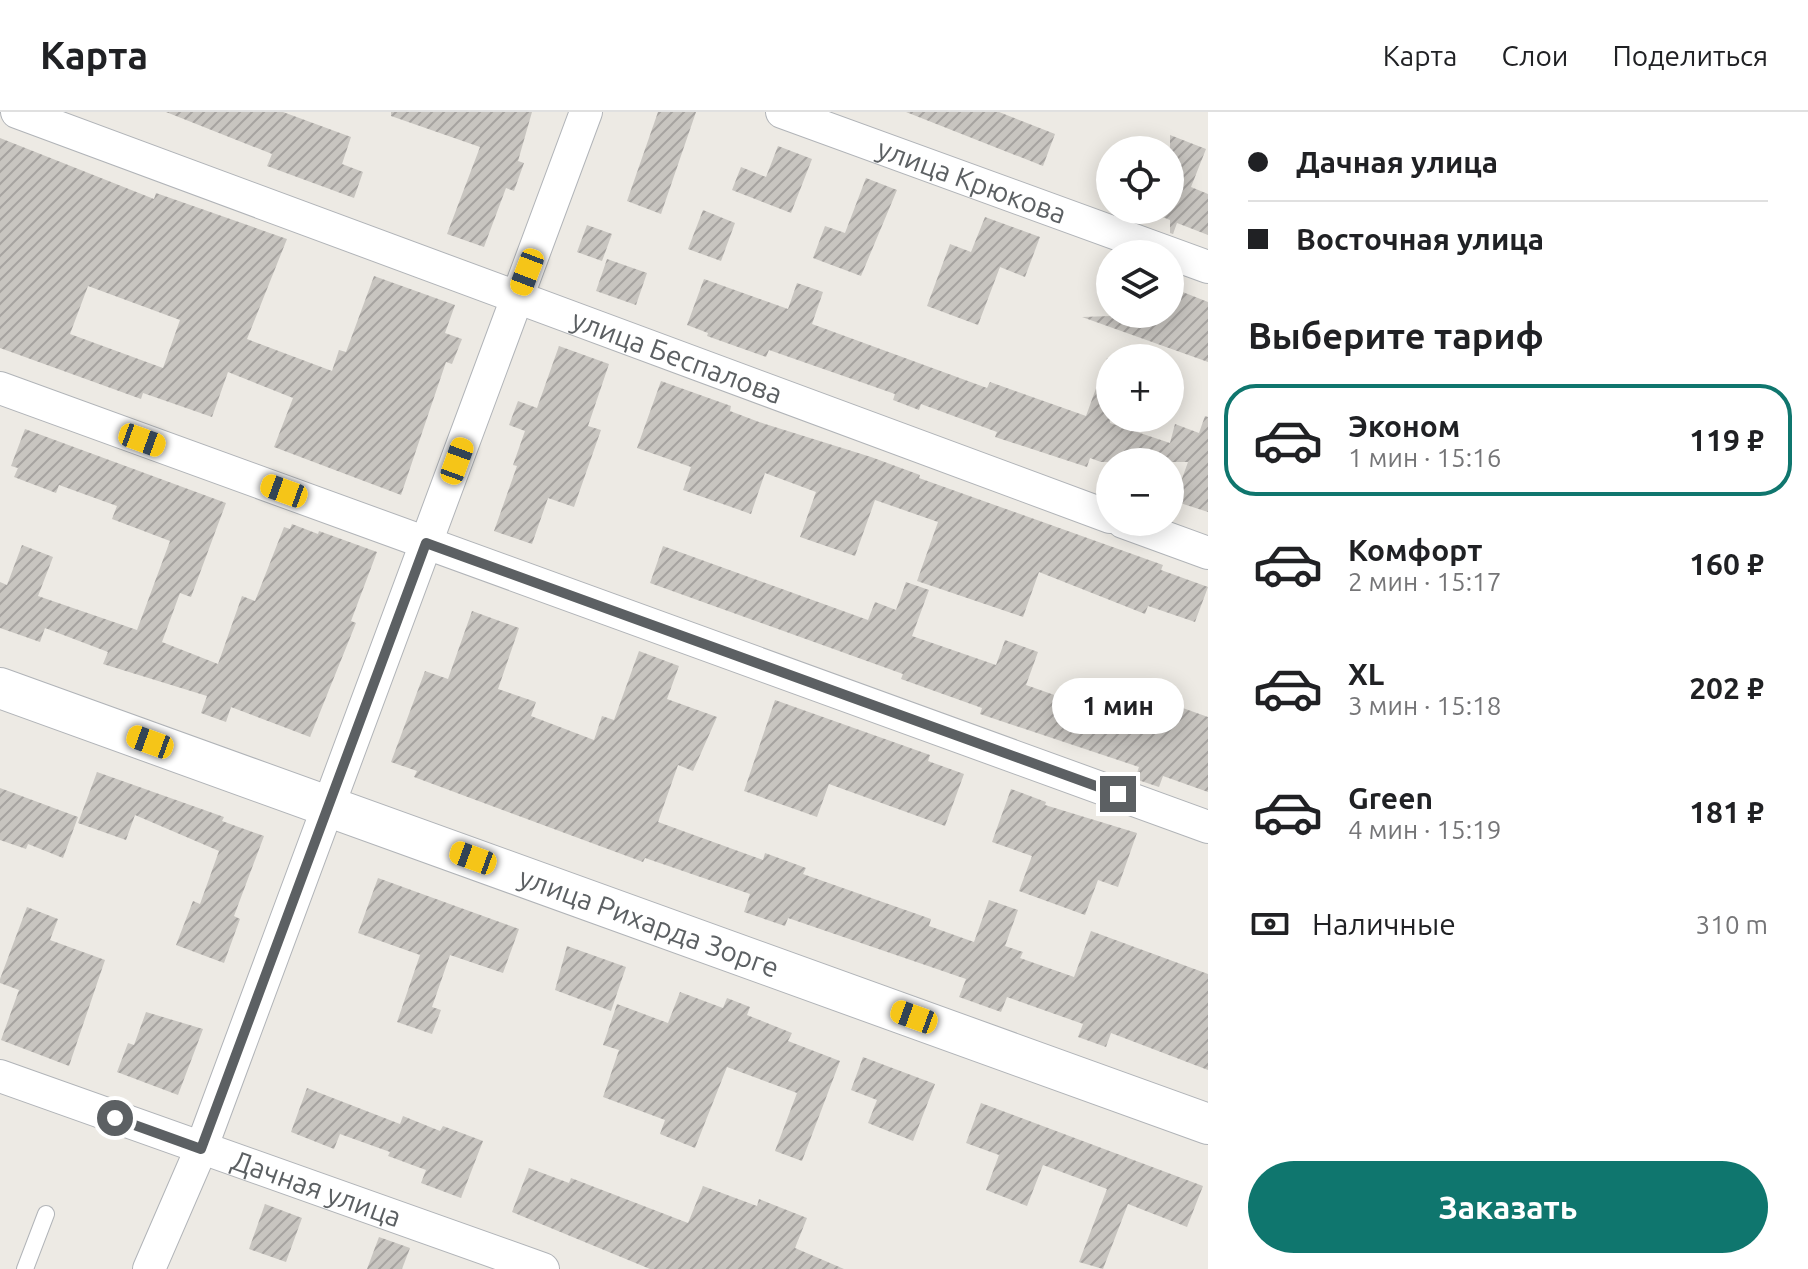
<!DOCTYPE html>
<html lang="ru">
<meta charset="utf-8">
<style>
:root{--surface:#fff;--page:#f6f6f6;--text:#202124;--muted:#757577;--line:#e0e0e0;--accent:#0f766e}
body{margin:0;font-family:Ubuntu,sans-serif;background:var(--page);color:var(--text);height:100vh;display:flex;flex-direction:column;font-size:30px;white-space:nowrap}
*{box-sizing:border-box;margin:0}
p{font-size:26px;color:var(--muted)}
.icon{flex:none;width:44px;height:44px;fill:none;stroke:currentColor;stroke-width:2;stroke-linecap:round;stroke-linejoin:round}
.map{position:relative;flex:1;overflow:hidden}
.drawer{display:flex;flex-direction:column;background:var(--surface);width:600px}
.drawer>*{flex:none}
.hud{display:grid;align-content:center;height:176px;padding:0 40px;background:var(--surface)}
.fabs{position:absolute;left:1096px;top:24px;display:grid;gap:16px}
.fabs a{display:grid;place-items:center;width:88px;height:88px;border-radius:50%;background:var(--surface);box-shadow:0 4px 20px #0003;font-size:40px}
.end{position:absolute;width:36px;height:36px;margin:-18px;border:10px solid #5c6063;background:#fff;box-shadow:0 0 0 4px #fff}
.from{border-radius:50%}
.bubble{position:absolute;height:56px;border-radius:28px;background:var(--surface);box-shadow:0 4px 20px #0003;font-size:26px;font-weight:600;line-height:56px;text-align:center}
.car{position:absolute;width:24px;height:48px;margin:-24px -12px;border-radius:10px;box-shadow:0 0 6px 2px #0007;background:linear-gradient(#f5c518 24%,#345 0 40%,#f5c518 0 76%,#345 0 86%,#f5c518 0)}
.hud b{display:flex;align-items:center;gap:28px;height:76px;font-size:30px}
.hud b+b{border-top:2px solid var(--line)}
.hud i{width:20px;height:20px;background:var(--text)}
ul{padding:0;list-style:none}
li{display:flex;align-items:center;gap:24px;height:112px;margin:0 16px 12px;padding:0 24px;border:4px solid transparent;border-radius:32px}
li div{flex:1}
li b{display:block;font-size:30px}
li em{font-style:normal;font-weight:600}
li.current{border-color:var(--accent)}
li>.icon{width:72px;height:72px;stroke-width:1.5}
h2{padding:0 40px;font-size:36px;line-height:96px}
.pay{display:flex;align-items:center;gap:20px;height:88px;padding:0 40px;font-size:30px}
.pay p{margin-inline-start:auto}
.button{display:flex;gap:16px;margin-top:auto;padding:16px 40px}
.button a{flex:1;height:92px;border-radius:48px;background:var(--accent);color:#fff;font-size:32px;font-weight:600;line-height:92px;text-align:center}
header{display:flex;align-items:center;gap:48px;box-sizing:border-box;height:112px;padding:0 40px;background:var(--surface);border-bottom:2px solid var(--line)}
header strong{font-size:38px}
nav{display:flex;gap:44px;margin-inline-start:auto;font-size:28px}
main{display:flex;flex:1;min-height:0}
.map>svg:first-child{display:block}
.building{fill:url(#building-hatch);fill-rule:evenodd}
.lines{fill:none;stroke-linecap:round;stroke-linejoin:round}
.service-casing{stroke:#b1b4b8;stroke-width:18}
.minor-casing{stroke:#b1b4b8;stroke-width:34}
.tertiary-casing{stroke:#b1b4b8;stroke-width:42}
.service{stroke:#fff;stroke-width:16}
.minor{stroke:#fff;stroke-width:32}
.tertiary{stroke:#fff;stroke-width:40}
.route{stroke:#5c6063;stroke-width:10}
.labels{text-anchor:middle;stroke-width:8;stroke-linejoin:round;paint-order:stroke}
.street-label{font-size:28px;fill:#5c6063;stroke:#fff}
</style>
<header>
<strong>Карта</strong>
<nav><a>Карта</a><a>Слои</a><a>Поделиться</a></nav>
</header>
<main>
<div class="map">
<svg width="1208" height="1157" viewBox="0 0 1208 1157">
<defs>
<pattern id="building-hatch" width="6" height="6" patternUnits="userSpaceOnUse" patternTransform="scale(2)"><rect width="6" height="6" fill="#c8c5c0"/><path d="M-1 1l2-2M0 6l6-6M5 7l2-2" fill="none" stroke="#a6a3a0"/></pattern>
</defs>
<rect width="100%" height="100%" fill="#edeae4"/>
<g class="building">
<polygon points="166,0 283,0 351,25 342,52 363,60 354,86 267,54 272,42"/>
<polygon points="391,0 532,0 518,49 524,51 514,79 506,76 484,135 447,122 480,35 391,4"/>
<polygon points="658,0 696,0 661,102 627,89"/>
<polygon points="906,0 999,0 1055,22 1043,54"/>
<polygon points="1170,23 1206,37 1191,75 1208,82 1208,123 1177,111 1173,122 1170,121 1170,108 1160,104 1162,98 1170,98"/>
<path d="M 0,26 L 154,87 L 156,81 L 287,127 L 247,227 L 332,259 L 339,238 L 346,240 L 374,164 L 455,193 L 445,221 L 462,227 L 452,252 L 446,250 L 401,383 L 274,335 L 293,286 L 228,260 L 212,305 L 143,281 L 141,287 L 0,236 ZM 88,174 L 180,208 L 163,256 L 70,222 Z"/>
<polygon points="778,34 812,47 791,101 732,78 741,55 766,65"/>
<polygon points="866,66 897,78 861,164 813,146 825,114 845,121"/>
<polygon points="703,98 735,111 721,149 688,137"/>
<polygon points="985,105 1040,125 1025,165 1000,155 978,213 927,194 950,132 971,140"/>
<polygon points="587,113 612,122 602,149 577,140"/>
<polygon points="607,147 647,161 636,193 596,179"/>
<polygon points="704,167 788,197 797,171 823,180 812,212 987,276 990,270 1086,304 1107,246 1110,247 1110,311 1170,331 1175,312 1199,321 1205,304 1208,305 1208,400 1174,389 1188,350 1101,350 1090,346 1087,355 995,325 997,320 921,292 919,298 893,288 895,282 769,238 766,245 707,224 708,221 687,213"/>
<polygon points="1170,175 1208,190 1208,250 1082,205 1170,202"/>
<polygon points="559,234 609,252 588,314 601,318 574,395 548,386 532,432 494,419 517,354 513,353 525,319 509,313 518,289 537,296"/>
<polygon points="661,269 731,294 730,299 759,310 871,345 920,363 919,366 1163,453 1161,458 1208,475 1195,510 1148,494 1145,502 1039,460 1023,505 917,469 938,410 875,388 855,444 800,425 816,380 765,361 751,402 683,378 691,355 637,336"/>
<polygon points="25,317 226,391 191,485 180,481 162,530 218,552 242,484 255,489 284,415 290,417 292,412 318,422 319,419 377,440 351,509 356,511 310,625 231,595 226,610 201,601 207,584 103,552 108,540 45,516 40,530 0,516 0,470 7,473 22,433 53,445 38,484 137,518 170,429 112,407 117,394 59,373 56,381 14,365 18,356 11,354"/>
<polygon points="663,434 868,508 875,490 896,498 906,470 929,478 912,524 996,553 1005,528 1038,540 1026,573 1097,598 1107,569 1208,605 1208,680 1163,664 1159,675 1135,667 1139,655 980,602 982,596 901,567 903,562 650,471"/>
<polygon points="472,499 519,516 498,577 536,590 531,604 594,628 602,604 614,608 639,539 679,554 667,587 717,605 693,659 678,653 658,710 763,748 765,741 806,756 803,762 931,807 929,814 974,830 989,788 1018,798 1005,834 1023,840 1020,846 1074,865 1091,819 1208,862 1208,958 1111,921 1106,935 1078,925 1083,912 1007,885 1001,900 959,885 966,867 788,806 785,814 744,800 750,782 645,746 643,750 414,665 417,659 391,650 425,559 448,567"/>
<polygon points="775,588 930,643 928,649 964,662 945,714 829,672 817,705 744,679"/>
<polygon points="97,660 224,705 222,709 264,724 234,804 240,807 224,851 176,833 193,789 200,792 219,739 135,703 126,728 78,711"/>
<polygon points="0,676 78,705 63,746 28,732 26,737 0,728"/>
<polygon points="1011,677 1046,690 1045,693 1137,721 1118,775 1098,768 1085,803 1019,779 1032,744 992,730"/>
<polygon points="378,766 519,817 503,861 450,843 432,895 441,898 432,922 397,910 420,843 358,821"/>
<polygon points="27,795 58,807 50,828 105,848 69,954 1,928 19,878 0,871 0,867"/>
<polygon points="567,834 626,855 611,899 555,878"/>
<polygon points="680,880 723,896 727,886 750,895 747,903 792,921 788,929 840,949 802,1049 775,1039 797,981 727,955 695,1036 660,1022 665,1008 603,985 619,938 603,933 617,892 668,911"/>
<polygon points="146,900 203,917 178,983 117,960 128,931 134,933"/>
<polygon points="863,945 935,972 913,1029 868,1011 877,988 851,978"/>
<polygon points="307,976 400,1012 403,1004 440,1019 443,1014 483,1029 461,1086 421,1071 426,1058 388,1044 390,1040 340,1022 334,1037 291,1020"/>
<polygon points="981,991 1203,1074 1187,1115 1128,1092 1103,1157 1079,1150 1107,1077 1043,1053 1027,1094 986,1078 999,1043 966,1031"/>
<polygon points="529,1056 569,1071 571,1066 688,1111 703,1074 757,1094 759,1087 807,1106 795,1136 844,1157 650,1157 512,1100"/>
<polygon points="265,1092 302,1106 286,1150 249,1137"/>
<polygon points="379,1125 410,1136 402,1157 367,1157"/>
</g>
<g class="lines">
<g class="service-casing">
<polyline id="service" points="25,1157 46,1102"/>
</g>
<g class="minor-casing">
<g id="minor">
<path id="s1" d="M 17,0 L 1110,405"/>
<path id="s2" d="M 782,0 L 1208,155"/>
<polyline points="0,276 1208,715"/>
<polyline points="1123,410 1208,441"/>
<path id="s3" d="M 0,964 L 543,1157"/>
<polyline points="149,1157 201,1037 586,0"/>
</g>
</g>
<g class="tertiary-casing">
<g id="tertiary">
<path id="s4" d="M 0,576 L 1208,1012"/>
</g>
</g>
<use href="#service" class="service"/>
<use href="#minor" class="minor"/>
<use href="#tertiary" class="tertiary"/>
</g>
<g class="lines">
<polyline class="route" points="115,1006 201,1037 426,431 1118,682"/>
</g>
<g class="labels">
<g class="street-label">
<text dy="10" stroke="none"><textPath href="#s2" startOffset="202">улица Крюкова</textPath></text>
<text dy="10" stroke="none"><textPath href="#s1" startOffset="704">улица Беспалова</textPath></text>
<text dy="10" stroke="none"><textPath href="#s4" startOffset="690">улица Рихарда Зорге</textPath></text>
<text dy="10" stroke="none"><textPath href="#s3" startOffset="336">Дачная улица</textPath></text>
</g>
</g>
</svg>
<div class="fabs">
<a><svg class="icon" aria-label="locate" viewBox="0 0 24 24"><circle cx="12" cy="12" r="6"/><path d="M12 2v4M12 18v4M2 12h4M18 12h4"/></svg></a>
<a><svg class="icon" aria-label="layers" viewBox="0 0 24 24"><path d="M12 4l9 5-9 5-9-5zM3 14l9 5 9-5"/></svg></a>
<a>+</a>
<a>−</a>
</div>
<i class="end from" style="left:115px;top:1006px"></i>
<i class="end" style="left:1118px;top:682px"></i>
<div class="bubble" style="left:1052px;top:566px;width:132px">1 мин</div>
<i class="car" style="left:527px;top:160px;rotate:201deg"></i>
<i class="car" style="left:142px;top:328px;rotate:110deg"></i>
<i class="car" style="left:457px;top:349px;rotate:20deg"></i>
<i class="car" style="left:284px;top:379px;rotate:290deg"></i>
<i class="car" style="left:150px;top:630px;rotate:290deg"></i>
<i class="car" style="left:473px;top:746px;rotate:290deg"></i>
<i class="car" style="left:914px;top:905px;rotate:290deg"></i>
</div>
<section class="drawer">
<div class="hud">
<b><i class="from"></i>Дачная улица</b>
<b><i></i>Восточная улица</b>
</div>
<h2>Выберите тариф</h2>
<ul>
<li class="current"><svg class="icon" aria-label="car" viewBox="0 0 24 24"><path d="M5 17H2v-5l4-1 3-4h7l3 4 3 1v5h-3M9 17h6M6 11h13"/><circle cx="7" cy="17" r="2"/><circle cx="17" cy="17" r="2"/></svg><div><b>Эконом</b><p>1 мин · 15:16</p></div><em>119 ₽</em></li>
<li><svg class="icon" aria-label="car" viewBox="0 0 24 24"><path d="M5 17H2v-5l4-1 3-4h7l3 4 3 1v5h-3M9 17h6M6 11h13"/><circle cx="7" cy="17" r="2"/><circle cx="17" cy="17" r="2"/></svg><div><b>Комфорт</b><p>2 мин · 15:17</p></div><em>160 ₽</em></li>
<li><svg class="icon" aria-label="car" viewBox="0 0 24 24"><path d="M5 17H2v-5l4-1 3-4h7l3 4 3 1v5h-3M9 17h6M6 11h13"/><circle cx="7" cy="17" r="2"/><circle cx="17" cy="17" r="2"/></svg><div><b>XL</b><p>3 мин · 15:18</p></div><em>202 ₽</em></li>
<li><svg class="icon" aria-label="car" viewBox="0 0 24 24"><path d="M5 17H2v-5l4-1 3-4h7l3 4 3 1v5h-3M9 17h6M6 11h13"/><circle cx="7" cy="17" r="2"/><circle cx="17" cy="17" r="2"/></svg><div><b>Green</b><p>4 мин · 15:19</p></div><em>181 ₽</em></li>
</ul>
<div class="pay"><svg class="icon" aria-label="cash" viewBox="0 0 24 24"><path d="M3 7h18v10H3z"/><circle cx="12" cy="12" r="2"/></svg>Наличные<p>310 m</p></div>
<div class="button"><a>Заказать</a></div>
</section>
</main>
